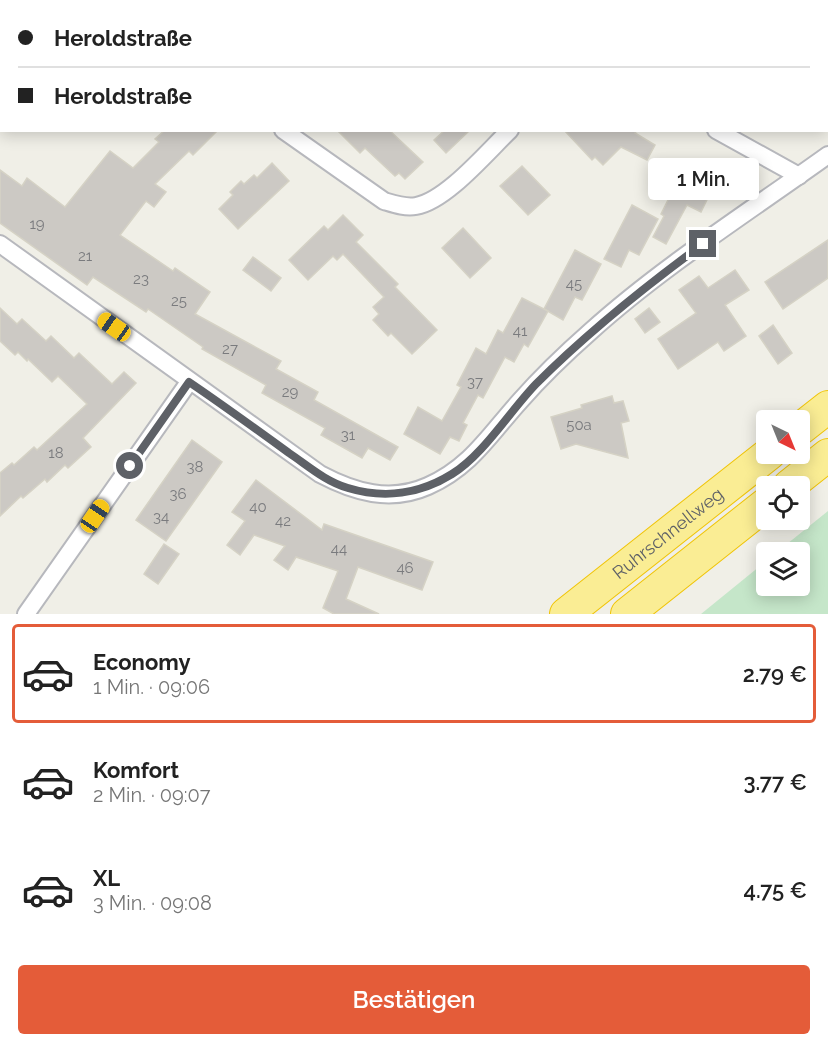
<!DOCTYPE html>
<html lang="de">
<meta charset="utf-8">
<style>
:root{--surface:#fff;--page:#f2f2f2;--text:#222;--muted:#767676;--line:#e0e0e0;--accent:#e45c39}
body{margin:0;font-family:Raleway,sans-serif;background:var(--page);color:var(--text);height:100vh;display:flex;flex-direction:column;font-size:22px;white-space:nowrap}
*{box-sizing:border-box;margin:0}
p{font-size:20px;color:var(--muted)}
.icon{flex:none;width:33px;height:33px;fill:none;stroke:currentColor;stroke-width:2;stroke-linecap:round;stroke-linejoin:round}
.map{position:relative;height:614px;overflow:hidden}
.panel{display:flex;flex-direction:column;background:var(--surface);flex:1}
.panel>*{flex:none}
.banner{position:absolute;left:0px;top:0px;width:828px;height:132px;box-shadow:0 3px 15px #0003;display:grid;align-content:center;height:132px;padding:0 18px;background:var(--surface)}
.needle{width:39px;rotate:137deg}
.buttons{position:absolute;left:756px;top:410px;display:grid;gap:12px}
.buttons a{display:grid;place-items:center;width:54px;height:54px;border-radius:6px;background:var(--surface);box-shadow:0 3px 15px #0003;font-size:30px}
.end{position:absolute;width:27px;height:27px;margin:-14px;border:8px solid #5e6167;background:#fff;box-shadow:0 0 0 3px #fff}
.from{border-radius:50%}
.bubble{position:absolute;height:42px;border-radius:6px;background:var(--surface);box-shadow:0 3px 15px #0003;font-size:20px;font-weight:600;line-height:42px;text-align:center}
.car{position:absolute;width:18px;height:36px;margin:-18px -9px;border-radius:8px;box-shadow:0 0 4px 2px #0007;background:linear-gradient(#f5c518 24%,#345 0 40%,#f5c518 0 76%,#345 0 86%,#f5c518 0)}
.banner b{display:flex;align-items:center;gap:21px;height:57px;font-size:22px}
.banner b+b{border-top:2px solid var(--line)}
.banner i{width:15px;height:15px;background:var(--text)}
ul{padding:10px 0 0;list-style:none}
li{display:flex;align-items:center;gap:18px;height:99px;margin:0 12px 9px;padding:0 6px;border:3px solid transparent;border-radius:6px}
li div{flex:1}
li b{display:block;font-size:22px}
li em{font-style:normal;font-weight:600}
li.current{border-color:var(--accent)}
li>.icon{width:54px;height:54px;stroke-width:1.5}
.button{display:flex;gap:12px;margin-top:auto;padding:12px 18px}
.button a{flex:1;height:69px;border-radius:6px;background:var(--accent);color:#fff;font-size:24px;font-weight:600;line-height:69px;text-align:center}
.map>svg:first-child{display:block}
.green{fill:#c5e6c9}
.building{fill:#ccc9c4;stroke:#d5d2c5;stroke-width:1.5}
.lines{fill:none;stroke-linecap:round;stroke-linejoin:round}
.minor-casing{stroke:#b7b8bd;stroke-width:20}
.motorway-casing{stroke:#f0c407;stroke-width:34}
.minor{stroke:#fff;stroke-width:16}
.motorway{stroke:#faed94;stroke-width:32}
.route{stroke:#5e6167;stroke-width:8}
.labels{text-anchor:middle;stroke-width:6;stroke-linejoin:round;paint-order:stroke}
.number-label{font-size:15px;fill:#7a7b7e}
.street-label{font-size:18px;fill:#5e6167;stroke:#fff}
</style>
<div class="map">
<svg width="828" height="614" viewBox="0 0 828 614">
<rect width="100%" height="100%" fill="#f0efe7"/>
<polygon class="green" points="828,511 828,614 701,614 766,561 766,585 800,585 800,552 777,552"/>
<g class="building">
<polygon points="165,130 218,130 193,155 189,151 155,184 166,192 154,207 146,201 120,235 173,271 175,268 210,292 195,314 281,361 276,369 318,392 314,400 398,447 390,460 368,448 362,458 321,435 325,428 262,393 266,385 202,349 203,347 148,309 146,312 93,277 87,285 0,223 0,170 22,186 27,178 65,207 110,151 133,168 159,142 155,139"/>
<polygon points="337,130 389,130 423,162 405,179 399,173 395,176 365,148 360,153"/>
<polygon points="445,130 470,130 446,153 434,140"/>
<polygon points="564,130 637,130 635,133 655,145 647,160 621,147 603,165 595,157 592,160"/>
<polygon points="693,162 719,175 701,212 687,205 666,244 653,237 664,216 661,214 670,196 674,198"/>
<polygon points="272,163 289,181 238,229 219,209 233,195 230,192 241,181 244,184 254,175 257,178"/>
<polygon points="522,166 550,195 528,215 500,186"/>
<polygon points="632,205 658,219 639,255 629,250 621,267 604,259"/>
<polygon points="343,215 363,235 356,242 398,284 395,287 437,330 412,354 391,333 388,336 373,320 379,314 373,307 384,297 343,254 337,260 333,256 308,280 289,260 324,226 328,230"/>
<polygon points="463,228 491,258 470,278 442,248"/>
<polygon points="828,240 828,278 783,309 765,282"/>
<polygon points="575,250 601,264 582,300 575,297 563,320 544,309"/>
<polygon points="253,257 281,278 271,291 243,270"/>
<polygon points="735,270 749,290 725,305 746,336 724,351 718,342 678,369 658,339 696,313 679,290 699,276 708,288"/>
<polygon points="522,298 548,311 528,347 524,344 514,362 505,357 483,398 478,395 463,423 467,425 459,441 450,437 440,454 404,434 418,407 442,421 461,387 457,385 476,348 486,354 498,330 503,333"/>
<polygon points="0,308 17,324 22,319 46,341 51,336 74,358 79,353 112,384 124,372 136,383 83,438 91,447 68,468 65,465 47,482 45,479 23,498 21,496 0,516 0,473 12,463 14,465 34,447 37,450 87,404 58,376 52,382 28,359 27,361 18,352 15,355 0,341"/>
<polygon points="649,308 660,322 645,333 635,319"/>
<polygon points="773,325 792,353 778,364 759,336"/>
<polygon points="612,396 614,403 623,401 629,421 621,423 628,458 576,444 561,449 551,417 582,408 581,405"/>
<polygon points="192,440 222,462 166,541 136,520"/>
<polygon points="256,480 322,530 324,524 433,562 422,590 358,567 346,599 379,614 334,614 323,608 338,571 296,557 288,570 274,560 285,546 254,535 240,555 227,545 245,521 232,512"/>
<polygon points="164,544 179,554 158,584 144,574"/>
</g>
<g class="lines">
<g class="minor-casing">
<g id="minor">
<polyline points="473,0 476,2"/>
<polyline points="240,2 241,0"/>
<path d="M 283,130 L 384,201 C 394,204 405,208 416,206 C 446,201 487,152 510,130"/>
<polyline points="716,130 799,176"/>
<path d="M 0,244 L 320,474 C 354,492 390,503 428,486 C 471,467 490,434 520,401 C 542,376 566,353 591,331 C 662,267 750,211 828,155"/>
<polyline points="26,614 189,382"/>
</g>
</g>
<g class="motorway-casing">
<g id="motorway">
<polyline points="800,429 828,407"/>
<polyline points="789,486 828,455"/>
<path id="s1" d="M 566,614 L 770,453"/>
<polyline points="627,614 766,504"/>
</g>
</g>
<use href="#minor" class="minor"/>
<use href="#motorway" class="motorway"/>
</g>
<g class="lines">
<path class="route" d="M 130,466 L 189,382 C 223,405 256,429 289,453 C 307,465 326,482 348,488 C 384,499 420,494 452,474 C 483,455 510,411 536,384 C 589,331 643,288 703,244"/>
</g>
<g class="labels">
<g class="number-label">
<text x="37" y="229">19</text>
<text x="85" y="261">21</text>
<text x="141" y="284">23</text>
<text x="574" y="289">45</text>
<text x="179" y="306">25</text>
<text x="520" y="336">41</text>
<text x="230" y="354">27</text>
<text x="475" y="387">37</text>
<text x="290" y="397">29</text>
<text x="579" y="430">50a</text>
<text x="348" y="440">31</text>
<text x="56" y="458">18</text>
<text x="195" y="472">38</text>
<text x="178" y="499">36</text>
<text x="258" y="512">40</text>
<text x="161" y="522">34</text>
<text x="283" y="526">42</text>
<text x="339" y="554">44</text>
<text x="405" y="573">46</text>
</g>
<g class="street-label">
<text dy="6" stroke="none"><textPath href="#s1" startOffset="130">Ruhrschnellweg</textPath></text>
</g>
</g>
</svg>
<div class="buttons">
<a><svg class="needle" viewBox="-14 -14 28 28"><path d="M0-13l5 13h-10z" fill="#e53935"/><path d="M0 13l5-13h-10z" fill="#767676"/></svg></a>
<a><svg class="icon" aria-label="locate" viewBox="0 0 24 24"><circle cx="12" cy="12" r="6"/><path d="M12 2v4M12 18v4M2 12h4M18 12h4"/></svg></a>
<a><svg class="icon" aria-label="layers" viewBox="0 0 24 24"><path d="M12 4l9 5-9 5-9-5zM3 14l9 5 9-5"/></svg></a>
</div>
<i class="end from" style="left:130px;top:466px"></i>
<i class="end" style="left:703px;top:244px"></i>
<div class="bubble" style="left:648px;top:158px;width:111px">1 Min.</div>
<i class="car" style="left:114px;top:327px;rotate:305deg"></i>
<i class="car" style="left:95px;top:516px;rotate:34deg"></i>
<div class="banner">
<b><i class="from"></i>Heroldstraße</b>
<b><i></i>Heroldstraße</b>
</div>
</div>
<section class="panel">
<ul>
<li class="current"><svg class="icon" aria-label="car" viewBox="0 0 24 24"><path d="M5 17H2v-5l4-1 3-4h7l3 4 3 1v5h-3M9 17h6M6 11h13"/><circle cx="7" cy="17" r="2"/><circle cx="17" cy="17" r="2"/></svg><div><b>Economy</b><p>1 Min. · 09:06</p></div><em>2.79 €</em></li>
<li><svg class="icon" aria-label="car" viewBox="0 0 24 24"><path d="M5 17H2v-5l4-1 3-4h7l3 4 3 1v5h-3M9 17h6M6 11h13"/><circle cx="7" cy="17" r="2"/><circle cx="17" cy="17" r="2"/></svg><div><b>Komfort</b><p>2 Min. · 09:07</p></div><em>3.77 €</em></li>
<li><svg class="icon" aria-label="car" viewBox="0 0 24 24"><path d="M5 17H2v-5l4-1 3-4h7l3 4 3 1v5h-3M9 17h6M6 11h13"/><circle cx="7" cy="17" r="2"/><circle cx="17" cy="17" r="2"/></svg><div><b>XL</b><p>3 Min. · 09:08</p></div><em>4.75 €</em></li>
</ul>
<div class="button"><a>Bestätigen</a></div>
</section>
